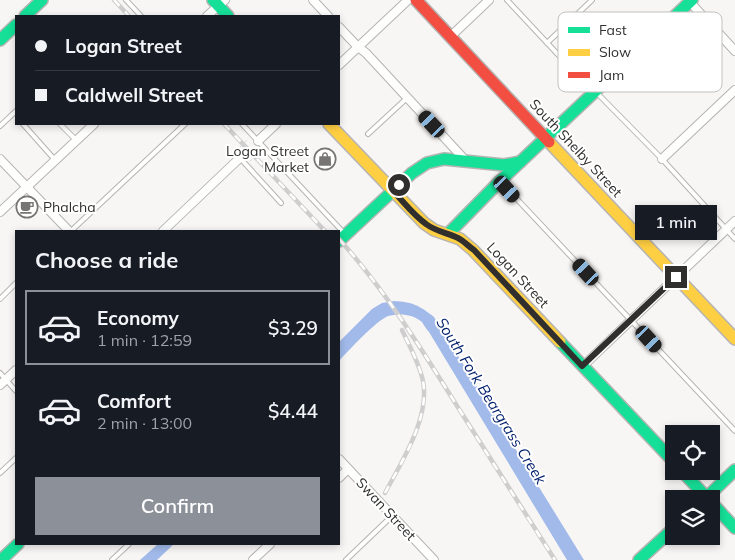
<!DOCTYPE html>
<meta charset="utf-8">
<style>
:root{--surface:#171b24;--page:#20242c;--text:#f1f3f6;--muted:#9ea1a6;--line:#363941;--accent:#8c9099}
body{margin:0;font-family:Mulish,sans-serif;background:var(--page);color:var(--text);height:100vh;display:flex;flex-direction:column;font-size:19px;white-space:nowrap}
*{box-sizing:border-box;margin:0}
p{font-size:16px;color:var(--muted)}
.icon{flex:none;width:28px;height:28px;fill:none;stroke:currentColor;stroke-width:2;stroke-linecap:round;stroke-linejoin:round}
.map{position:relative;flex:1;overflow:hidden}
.side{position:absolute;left:15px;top:230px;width:325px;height:315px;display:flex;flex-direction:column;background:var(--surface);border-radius:0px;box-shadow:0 2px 8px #0003}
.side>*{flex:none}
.banner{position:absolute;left:15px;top:15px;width:325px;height:110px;border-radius:0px;box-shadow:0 2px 8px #0003;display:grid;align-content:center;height:110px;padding:0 20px;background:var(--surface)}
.fabs{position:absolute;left:665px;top:425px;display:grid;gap:10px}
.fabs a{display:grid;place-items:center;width:55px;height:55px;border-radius:0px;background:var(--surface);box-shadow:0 2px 8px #0003;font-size:25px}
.end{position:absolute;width:22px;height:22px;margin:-11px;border:6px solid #302f2e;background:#fff;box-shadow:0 0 0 2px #fff}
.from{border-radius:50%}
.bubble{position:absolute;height:35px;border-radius:0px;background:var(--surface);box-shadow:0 2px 8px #0003;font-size:16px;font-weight:600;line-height:35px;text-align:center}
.car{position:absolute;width:15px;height:30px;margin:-15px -8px;border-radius:6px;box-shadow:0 0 4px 1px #0007;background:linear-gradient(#222 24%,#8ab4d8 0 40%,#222 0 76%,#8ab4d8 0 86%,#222 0)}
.banner b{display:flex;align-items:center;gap:18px;height:48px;font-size:19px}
.banner b+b{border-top:1px solid var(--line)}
.banner i{width:12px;height:12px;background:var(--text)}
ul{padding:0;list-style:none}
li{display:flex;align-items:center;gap:15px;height:75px;margin:0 10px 8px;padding:0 10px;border:2px solid transparent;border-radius:0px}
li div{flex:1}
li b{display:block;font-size:19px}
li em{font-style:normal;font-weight:600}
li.active{border-color:var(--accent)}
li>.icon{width:45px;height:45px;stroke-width:1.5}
h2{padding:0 20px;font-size:22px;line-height:60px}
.action{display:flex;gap:10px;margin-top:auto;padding:10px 20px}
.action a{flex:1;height:58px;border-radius:0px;background:var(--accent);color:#fff;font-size:20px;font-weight:600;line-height:58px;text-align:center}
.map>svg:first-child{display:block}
.water{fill:#a1baea}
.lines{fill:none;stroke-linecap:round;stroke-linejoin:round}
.lane-casing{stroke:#b5b4b3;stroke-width:6}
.street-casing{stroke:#b5b4b3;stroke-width:10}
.fast-casing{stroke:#b5b4b3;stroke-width:14}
.slow-casing{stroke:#b5b4b3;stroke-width:14}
.jam-casing{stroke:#b5b4b3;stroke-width:14}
.path{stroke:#d5d4d4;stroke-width:1;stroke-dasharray:2.5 4;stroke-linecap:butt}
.lane{stroke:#fefefd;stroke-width:4}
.street{stroke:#fefefd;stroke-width:8}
.fast{stroke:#16e098;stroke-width:11}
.slow{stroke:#ffcf43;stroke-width:11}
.jam{stroke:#f24e42;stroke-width:11}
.rail-casing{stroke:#cfcece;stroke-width:4.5}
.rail{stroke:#fff;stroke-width:2.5;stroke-dasharray:8;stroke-linecap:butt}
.route{stroke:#302f2e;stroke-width:6}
.labels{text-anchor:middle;stroke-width:4;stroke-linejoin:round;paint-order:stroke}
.street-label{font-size:14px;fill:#302f2e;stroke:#fff}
.poi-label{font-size:14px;fill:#302f2e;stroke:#fff;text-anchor:end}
.water-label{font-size:15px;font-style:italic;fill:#001f6c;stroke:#fff}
.key{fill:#fff;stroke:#c1c1c0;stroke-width:1}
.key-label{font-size:14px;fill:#302f2e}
</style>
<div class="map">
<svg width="735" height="560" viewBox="0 0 735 560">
<rect width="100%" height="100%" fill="#f8f6f4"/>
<g class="water">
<path d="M 394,301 C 412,302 419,305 434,317 L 584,560 L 567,560 L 429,332 C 426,329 424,325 422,322 C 413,314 399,313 388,316 C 376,321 349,350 339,361 L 339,342 L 372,309 L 382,303 Z"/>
<polygon points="158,544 174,544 157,560 140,560"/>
</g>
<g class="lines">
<g class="lane-casing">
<g id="lane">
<polyline points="126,0 141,16"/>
<polyline points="507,0 593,92"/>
<polyline points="547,43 592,0"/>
<polyline points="596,92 662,159 735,239"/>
<polyline points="23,124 55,160"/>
<polyline points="60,124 76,140"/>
<polyline points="242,124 344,233"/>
<polyline points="0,126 16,111"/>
<polyline points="368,134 407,98"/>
<polyline points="240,158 281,203"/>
<polyline points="500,181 735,431"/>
<polyline points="71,231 185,124"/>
<polyline points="0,299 16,283"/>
<polyline points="0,373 16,391"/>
<polyline points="0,473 16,458"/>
<polyline points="112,560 129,544"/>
<polyline points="346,560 392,516"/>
</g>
</g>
<g class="street-casing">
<g id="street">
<polyline points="313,0 328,16"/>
<polyline points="688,0 735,51"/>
<polyline points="207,16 225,0"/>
<polyline points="339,27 358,47 366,53 466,161"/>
<polyline points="450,37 489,0"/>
<polyline points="339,65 408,0"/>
<polyline points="258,141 276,124"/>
<polyline points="0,159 69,231"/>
<polyline points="662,159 735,90"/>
<polyline points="0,212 94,124"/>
<polyline points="163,231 245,153"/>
<polyline points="583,366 735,221"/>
<polyline points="0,385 16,370"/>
<polyline points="339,459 434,560"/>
<polyline points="339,478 348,469"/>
<polyline points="253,560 270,544"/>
</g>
</g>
<g class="fast-casing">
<g id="fast">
<polyline points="213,0 228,16"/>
<polyline points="25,16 42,0"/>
<polyline points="0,40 16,25"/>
<polyline points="448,234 500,181 692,0"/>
<polyline points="339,241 412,173 427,163 444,159 504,165 520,162"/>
<polyline points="560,342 674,462"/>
<polyline points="682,471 708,499"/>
<polyline points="705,499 735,470"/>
<polyline points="711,502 735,528"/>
<polyline points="1,560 18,544"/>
<polyline points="639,560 674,528"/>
</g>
</g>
<g class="slow-casing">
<g id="slow">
<polyline points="329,124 424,223 434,230 460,239 473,250 560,342"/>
<polyline points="549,142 735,339"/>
</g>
</g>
<g class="jam-casing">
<polyline id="jam" points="416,0 549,142"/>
</g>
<g class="path">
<polyline points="240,147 248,139"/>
<polyline points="250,161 260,152"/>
</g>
<use href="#lane" class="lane"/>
<use href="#street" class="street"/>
<use href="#fast" class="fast"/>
<use href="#slow" class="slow"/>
<use href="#jam" class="jam"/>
<g class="rail-casing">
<g id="rail">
<polyline points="114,0 129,16"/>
<polyline points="224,124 325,231"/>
<path d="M 339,239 C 386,291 422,350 459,409 C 491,460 523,510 555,560"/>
<path d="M 385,493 C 402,461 430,418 423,381 C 419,363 410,347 402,330"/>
</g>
</g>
<use href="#rail" class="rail"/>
</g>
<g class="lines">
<path class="route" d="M 399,185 L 392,190 C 403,201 413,215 426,224 C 435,231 447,233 458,238 C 464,241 468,246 474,250 L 582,366 L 676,277"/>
</g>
<defs>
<g id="shop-ring" transform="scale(1.125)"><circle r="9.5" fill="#fff" stroke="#767573" stroke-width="1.5"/><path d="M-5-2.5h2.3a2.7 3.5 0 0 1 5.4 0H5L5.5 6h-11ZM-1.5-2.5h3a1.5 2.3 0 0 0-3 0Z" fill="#767573"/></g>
<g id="cafe-ring" transform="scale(1.125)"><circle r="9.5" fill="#fff" stroke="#767573" stroke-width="1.5"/><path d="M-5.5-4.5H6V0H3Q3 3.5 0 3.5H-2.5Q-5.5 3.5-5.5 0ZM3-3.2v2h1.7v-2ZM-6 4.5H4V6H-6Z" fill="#767573"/></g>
</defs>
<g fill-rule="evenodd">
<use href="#shop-ring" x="325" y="159"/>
<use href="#cafe-ring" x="27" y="207"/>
</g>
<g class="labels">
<g class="street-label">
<text transform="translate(576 148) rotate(47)" y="5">South Shelby Street</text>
<text transform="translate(518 275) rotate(47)" y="5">Logan Street</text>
<text transform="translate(386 509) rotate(47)" y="5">Swan Street</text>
</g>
<g class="poi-label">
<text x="309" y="156">Logan Street<tspan x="309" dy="16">Market</tspan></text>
<text x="43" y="212" text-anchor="start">Phalcha</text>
</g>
<g class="water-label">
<text transform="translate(491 401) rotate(58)" y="5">South Fork Beargrass Creek</text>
</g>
</g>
<rect x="558" y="12" width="164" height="80" rx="8" class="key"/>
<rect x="568" y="27" width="22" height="6" fill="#16e098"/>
<rect x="568" y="49" width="22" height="7" fill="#ffcf43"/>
<rect x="568" y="72" width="22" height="6" fill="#f24e42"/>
<g class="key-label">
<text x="599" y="35">Fast</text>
<text x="599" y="57">Slow</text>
<text x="599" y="80">Jam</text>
</g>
</svg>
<div class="fabs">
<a><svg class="icon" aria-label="locate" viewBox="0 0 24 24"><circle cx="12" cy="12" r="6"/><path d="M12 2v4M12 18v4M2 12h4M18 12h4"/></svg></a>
<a><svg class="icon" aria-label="layers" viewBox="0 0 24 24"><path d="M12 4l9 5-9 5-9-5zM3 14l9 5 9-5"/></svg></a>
</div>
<i class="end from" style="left:399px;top:185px"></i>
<i class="end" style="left:676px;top:277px"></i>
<div class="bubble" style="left:635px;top:205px;width:82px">1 min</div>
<i class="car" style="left:432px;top:124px;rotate:317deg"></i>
<i class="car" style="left:507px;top:189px;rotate:137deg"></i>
<i class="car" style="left:586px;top:272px;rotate:317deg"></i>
<i class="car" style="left:649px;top:339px;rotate:137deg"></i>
<div class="banner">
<b><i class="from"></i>Logan Street</b>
<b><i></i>Caldwell Street</b>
</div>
<section class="side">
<h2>Choose a ride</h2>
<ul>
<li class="active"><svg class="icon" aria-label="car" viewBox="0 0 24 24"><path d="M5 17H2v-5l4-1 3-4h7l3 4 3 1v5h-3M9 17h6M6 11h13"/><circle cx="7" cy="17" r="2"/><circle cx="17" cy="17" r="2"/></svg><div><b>Economy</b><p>1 min · 12:59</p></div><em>$3.29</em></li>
<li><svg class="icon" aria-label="car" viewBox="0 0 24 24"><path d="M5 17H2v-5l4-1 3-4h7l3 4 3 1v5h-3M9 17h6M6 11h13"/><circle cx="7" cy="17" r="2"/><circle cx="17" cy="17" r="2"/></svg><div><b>Comfort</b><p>2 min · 13:00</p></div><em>$4.44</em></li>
</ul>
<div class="action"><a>Confirm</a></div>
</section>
</div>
